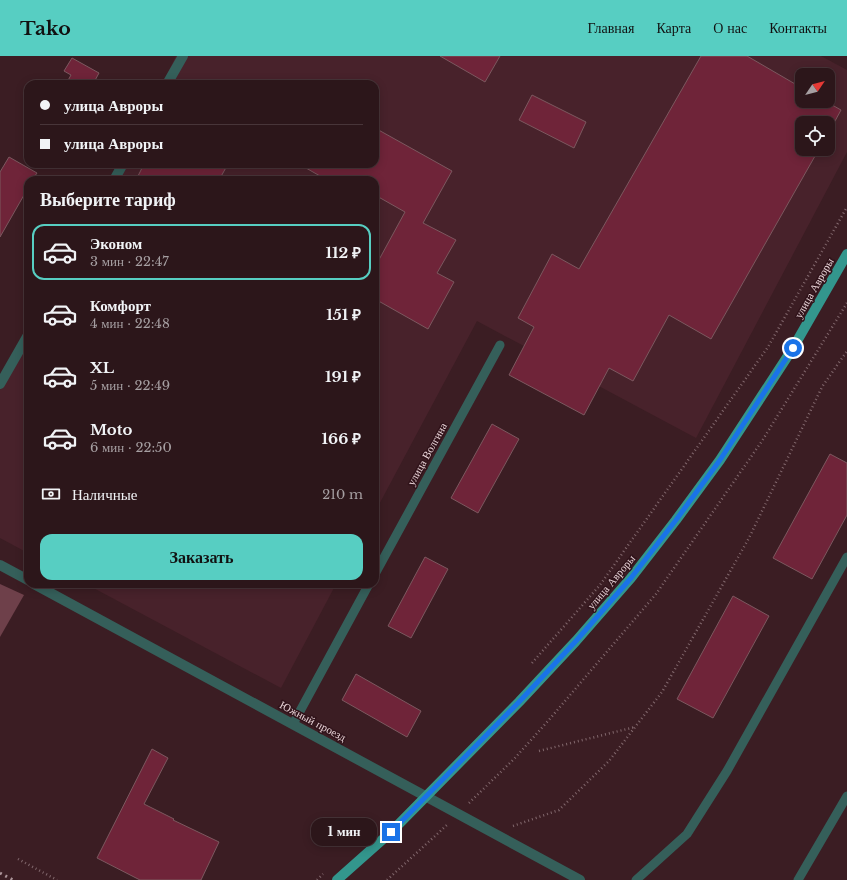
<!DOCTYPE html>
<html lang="ru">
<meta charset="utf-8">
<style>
:root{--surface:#2c161a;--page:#341f23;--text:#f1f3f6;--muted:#a69fa2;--line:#483539;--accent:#57cec2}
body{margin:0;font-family:"Libre Baskerville",serif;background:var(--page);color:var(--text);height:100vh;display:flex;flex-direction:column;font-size:15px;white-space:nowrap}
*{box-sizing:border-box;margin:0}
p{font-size:13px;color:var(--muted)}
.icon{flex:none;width:22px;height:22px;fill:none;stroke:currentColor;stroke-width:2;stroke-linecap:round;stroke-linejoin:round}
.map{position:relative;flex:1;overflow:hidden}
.side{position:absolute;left:24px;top:120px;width:355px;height:412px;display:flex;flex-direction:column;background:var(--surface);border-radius:12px;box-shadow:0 2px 10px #0003,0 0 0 1px var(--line)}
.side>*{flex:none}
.top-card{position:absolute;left:24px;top:24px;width:355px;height:88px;border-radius:12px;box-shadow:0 2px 10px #0003,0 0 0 1px var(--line);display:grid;align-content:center;height:88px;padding:0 16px;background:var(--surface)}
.needle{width:26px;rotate:55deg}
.tools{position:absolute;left:795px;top:12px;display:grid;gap:8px}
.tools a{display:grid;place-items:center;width:40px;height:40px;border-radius:8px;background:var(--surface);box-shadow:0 2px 10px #0003,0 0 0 1px var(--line);font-size:20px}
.end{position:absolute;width:18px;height:18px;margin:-9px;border:5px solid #1a73e8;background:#fff;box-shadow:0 0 0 2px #fff}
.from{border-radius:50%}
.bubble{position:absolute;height:28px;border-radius:12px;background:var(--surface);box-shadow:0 2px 10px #0003,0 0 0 1px var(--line);font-size:13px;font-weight:700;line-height:28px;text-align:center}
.top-card b{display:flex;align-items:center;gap:14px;height:38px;font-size:15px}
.top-card b+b{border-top:1px solid var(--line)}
.top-card i{width:10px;height:10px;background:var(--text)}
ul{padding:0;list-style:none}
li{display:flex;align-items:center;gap:12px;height:56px;margin:0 8px 6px;padding:0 8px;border:2px solid transparent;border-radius:12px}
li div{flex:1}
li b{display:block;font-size:15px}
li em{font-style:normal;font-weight:700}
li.current{border-color:var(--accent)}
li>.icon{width:36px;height:36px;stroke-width:1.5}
h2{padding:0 16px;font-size:18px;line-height:48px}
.pay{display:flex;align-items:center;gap:10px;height:44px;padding:0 16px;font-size:15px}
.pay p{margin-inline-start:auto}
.action{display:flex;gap:8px;margin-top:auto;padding:8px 16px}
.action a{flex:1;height:46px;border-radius:12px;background:var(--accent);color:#111;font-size:16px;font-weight:700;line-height:46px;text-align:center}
header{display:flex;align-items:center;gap:24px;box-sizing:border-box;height:56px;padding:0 20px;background:var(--accent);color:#111}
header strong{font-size:19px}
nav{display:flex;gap:22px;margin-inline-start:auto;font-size:14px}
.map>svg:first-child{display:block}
.built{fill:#48222b;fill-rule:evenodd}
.green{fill:#6e404a}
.building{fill:#6f2439;stroke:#7c585f}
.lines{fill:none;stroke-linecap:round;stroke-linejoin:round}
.path{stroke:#82686d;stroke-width:2.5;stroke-dasharray:1 3;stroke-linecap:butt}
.service{stroke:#355f5a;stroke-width:9}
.minor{stroke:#355f5a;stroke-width:10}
.primary{stroke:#33968d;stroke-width:10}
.rail{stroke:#ab9398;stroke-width:3;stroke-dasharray:2 4;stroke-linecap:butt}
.route{stroke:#1a73e8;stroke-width:5}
.labels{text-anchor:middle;stroke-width:3;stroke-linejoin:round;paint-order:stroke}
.street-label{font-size:11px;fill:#e7d2d6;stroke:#30131a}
</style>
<header>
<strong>Tako</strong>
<nav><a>Главная</a><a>Карта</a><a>О нас</a><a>Контакты</a></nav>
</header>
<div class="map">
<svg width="847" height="824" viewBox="0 0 847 824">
<rect width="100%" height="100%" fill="#3b1d23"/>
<g class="built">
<path d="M 176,0 L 821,0 L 847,14 L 847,96 L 696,382 L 477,265 L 375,456 L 375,124 L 111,124 L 119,108 L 375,108 L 375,28 L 162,28 ZM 802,19 L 828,19 L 828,45 L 802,45 ZM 802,67 L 828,67 L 828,93 L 802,93 Z"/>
<polygon points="28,281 28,497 0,482 0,333"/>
<polygon points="86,528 336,528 281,632"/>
</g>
<polygon class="green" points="0,528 24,539 0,581"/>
<g class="building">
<polygon points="440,0 500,0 485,26"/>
<polygon points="701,0 747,0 802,32 802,45 825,45 841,54 828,78 828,67 802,67 802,93 819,93 711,283 669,259 633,325 609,312 584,359 509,319 534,271 518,262 552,198 579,213"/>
<polygon points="72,2 99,17 93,28 66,28 71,19 64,15"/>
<polygon points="532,39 586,66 574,92 519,64"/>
<polygon points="375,72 452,115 423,167 456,184 437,217 454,226 428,273 375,243 375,211 405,156 375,139 375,124 327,124 299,108 375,108"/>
<polygon points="9,101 37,117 32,124 28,124 28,132 0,181 0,116"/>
<polygon points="144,108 228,108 219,124 136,124"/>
<polygon points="492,368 519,383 478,457 451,442"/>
<polygon points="830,398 847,407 847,459 812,523 773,502"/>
<polygon points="425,501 448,513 411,582 388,570"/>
<polygon points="733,540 769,560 713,662 677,643"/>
<polygon points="356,618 421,655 407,681 342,644"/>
<polygon points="152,693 168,702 144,748 174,763 173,764 219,786 201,824 140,824 97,802"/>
</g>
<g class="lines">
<g class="path">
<polyline points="532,607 600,529 768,291 847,151"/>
<polyline points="539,695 635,671"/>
<polyline points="469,747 514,703 548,665 656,538 762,385 847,247"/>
<polyline points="513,770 559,754 609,705 662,636 749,482 822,331 847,295"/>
<polyline points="18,803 57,824"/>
<polyline points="317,824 323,818"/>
<polyline points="387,824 447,769"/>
</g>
<g class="service">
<polyline points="375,518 500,289"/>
<polyline points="293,668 369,528"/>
<polyline points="636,824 687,778 727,715 847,501"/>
<polyline points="798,824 847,740"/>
</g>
<g class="minor">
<polyline points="167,28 183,0"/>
<polyline points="114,124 123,108"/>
<polyline points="0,328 28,279"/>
<polyline points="0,509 28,524"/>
<polyline points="34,528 580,824"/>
</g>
<polyline class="primary" points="337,824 391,776 519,646 576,585 631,522 676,464 720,404 793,292 847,198"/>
<polyline class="rail" points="0,817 13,824"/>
</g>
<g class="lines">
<polyline class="route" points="391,776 519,646 576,585 631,522 676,464 720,404 793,292"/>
</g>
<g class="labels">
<g class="street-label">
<text transform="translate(814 232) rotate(-60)" y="4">улица Авроры</text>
<text transform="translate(427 398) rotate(-61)" y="4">улица Волгина</text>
<text transform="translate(611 526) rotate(-50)" y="4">улица Авроры</text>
<text transform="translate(313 665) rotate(28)" y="4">Южный проезд</text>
</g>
</g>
</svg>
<div class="tools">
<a><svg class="needle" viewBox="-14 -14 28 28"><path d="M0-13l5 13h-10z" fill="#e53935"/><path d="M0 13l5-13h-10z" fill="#a69fa2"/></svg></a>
<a><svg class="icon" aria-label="locate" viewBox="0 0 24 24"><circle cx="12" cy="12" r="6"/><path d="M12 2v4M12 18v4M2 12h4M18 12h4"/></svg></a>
</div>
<i class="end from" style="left:793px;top:292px"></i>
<i class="end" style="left:391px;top:776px"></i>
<div class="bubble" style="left:311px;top:762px;width:66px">1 мин</div>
<div class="top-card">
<b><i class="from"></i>улица Авроры</b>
<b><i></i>улица Авроры</b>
</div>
<section class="side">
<h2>Выберите тариф</h2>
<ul>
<li class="current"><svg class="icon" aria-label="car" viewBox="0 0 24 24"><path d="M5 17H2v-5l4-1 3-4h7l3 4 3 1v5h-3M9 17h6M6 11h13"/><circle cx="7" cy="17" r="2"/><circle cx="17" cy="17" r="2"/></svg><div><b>Эконом</b><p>3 мин · 22:47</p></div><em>112 ₽</em></li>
<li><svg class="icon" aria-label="car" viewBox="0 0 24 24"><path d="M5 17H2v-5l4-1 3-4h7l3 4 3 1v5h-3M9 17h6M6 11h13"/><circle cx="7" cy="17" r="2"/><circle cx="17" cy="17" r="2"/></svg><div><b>Комфорт</b><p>4 мин · 22:48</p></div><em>151 ₽</em></li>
<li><svg class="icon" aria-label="car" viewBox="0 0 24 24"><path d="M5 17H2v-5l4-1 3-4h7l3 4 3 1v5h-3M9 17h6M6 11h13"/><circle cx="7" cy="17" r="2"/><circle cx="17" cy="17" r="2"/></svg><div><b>XL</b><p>5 мин · 22:49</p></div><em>191 ₽</em></li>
<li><svg class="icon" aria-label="car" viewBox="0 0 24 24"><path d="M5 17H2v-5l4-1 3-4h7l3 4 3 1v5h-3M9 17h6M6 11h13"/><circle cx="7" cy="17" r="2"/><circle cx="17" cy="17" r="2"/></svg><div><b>Moto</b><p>6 мин · 22:50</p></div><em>166 ₽</em></li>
</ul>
<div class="pay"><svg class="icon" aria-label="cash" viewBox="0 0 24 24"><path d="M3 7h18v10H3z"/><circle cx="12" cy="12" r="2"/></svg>Наличные<p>210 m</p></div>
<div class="action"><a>Заказать</a></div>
</section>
</div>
